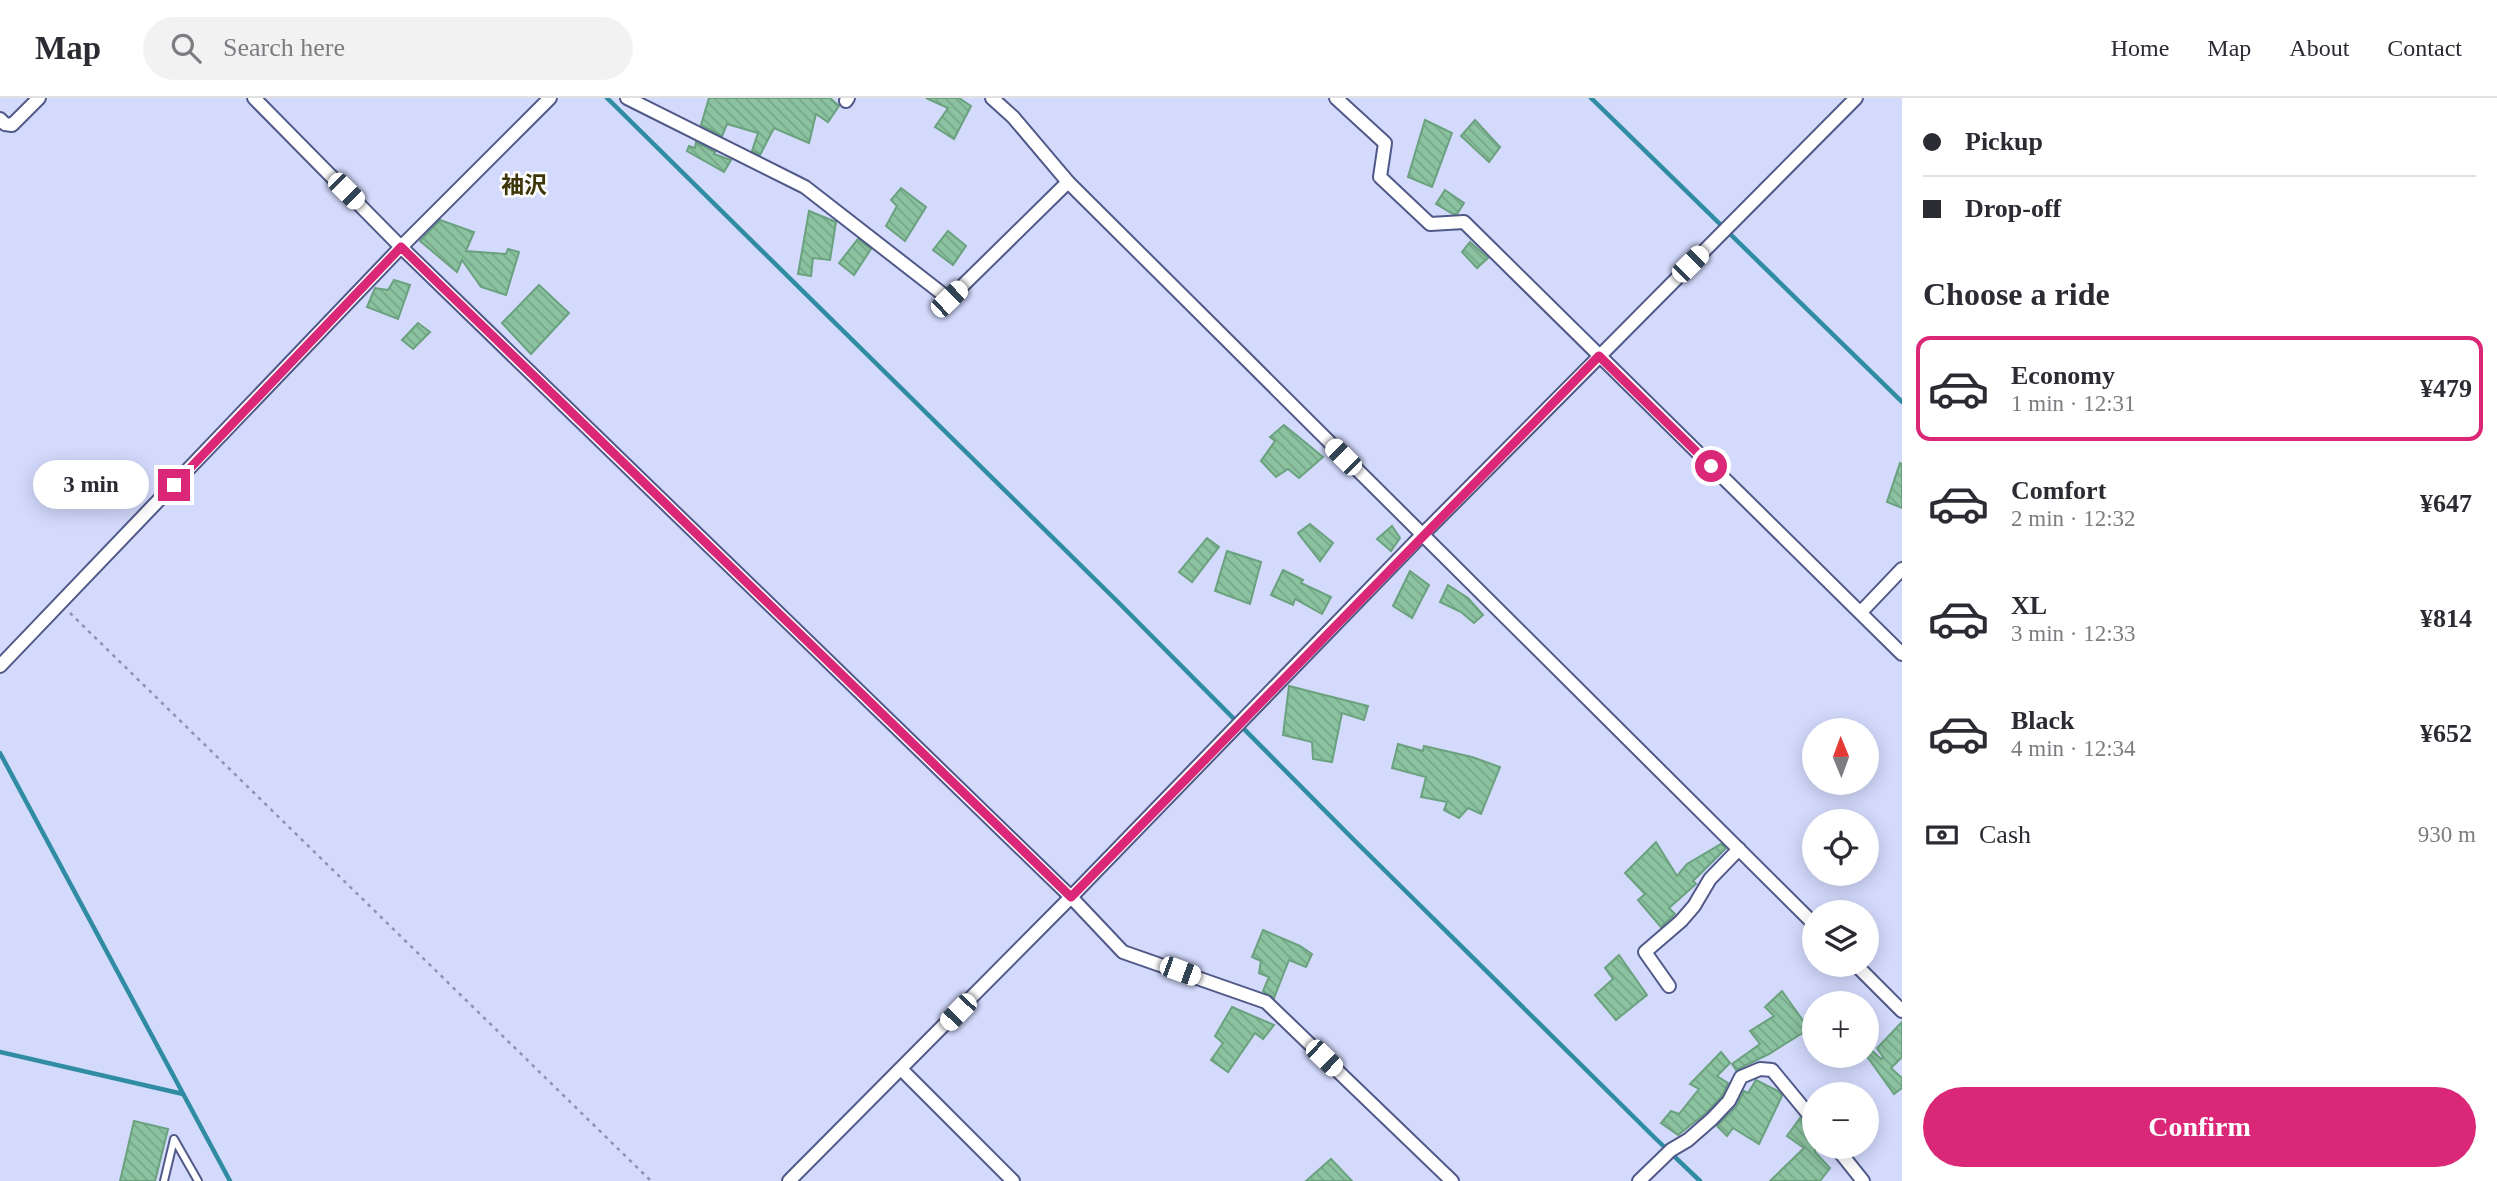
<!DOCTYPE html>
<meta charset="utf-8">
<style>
:root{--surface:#fff;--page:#f2f2f3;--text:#2b2b33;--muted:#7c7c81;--line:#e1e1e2;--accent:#db2777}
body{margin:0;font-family:"Times New Roman","Noto Sans JP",serif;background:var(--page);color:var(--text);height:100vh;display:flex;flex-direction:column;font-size:26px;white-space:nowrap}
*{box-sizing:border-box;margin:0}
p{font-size:23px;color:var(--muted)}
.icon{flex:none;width:38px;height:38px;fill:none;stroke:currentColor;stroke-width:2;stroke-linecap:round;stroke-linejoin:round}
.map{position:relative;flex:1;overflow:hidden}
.panel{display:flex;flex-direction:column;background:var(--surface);width:595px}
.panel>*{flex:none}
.hud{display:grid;align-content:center;height:154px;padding:0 21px;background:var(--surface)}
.needle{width:46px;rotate:359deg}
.controls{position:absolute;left:1802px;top:620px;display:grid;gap:14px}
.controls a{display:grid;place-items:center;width:77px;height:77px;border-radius:50%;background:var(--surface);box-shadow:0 4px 18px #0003;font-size:35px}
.end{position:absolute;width:32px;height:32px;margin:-16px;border:9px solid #db2777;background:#fff;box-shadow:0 0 0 4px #fff}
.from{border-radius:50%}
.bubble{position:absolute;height:49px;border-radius:24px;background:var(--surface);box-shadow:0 4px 18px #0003;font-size:23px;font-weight:800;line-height:49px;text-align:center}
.car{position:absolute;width:21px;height:42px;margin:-21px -10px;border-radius:9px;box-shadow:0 0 5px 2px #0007;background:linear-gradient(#fff 24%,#345 0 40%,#fff 0 76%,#345 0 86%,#fff 0)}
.hud b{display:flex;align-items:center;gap:24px;height:66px;font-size:26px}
.hud b+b{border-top:2px solid var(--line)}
.hud i{width:18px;height:18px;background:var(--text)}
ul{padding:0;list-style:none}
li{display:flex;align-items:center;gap:21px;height:105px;margin:0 14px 10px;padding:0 7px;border:4px solid transparent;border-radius:14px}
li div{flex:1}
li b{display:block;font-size:26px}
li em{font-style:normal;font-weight:800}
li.current{border-color:var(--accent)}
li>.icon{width:63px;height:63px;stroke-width:1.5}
h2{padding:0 21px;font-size:32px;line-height:84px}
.pay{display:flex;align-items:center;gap:18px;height:77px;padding:0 21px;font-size:26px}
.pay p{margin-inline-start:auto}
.primary-button{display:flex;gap:14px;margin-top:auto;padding:14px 21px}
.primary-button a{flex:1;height:80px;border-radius:42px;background:var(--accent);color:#fff;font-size:28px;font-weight:800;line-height:80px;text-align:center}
header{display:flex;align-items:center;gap:42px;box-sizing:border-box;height:98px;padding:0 35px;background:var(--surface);border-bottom:2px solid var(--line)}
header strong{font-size:33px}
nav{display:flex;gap:38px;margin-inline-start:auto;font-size:24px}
.search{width:490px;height:63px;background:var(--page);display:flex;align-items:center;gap:18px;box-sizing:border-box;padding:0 24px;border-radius:38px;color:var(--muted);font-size:26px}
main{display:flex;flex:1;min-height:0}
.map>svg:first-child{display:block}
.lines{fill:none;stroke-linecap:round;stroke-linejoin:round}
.stream{stroke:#308ca2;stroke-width:4.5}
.building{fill:url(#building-back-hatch);stroke:#6aa17f;stroke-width:2}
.lane-casing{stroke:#515988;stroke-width:10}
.street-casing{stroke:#515988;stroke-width:16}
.path{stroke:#8d92af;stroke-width:2.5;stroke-dasharray:3.5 5;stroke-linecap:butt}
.lane{stroke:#fff;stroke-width:6}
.street{stroke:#fff;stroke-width:12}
.route{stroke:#db2777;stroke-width:9}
.labels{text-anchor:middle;stroke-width:5;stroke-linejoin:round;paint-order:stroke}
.neighbourhood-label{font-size:23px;font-weight:bold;fill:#3e350a;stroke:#fdfdfd}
</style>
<header>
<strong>Map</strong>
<div class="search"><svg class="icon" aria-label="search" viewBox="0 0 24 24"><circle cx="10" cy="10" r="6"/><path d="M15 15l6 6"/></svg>Search here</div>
<nav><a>Home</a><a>Map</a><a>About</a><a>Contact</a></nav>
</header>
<main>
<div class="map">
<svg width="1902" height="1083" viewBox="0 0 1902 1083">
<defs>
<pattern id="building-back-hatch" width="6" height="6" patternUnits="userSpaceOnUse" patternTransform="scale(1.75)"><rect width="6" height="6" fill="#8bc29f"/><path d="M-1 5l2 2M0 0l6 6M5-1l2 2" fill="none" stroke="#77a689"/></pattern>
</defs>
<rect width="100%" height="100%" fill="#d3dafc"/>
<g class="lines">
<g class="stream">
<polyline points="607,0 1120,506 1352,740 1656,1041 1700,1083"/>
<polyline points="1591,0 1902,304"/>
<polyline points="0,655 230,1083"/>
<polyline points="0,954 183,996"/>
</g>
</g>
<g class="building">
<polygon points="709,0 830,0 839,8 828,24 816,16 809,45 774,30 760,57 752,53 758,35 727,26 722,38 701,27"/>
<polygon points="926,0 959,0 971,8 954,41 935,29 948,10"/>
<polygon points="1425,22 1452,35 1432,89 1408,79"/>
<polygon points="1475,22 1500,49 1489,64 1461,38"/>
<polygon points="696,44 715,54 714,56 731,62 724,74 687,53 689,48 695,50"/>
<polygon points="901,90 926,109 905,143 886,128 897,108 891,102"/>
<polygon points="1445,92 1464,105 1457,116 1453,116 1436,106"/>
<polygon points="809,113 836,124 830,162 813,160 811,178 798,176"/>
<polygon points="440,122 474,134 466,153 506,156 508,151 519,154 506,197 481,189 462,162 457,174 420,143"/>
<polygon points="948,133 966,148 953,167 933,152"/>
<polygon points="858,141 871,151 854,177 839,165"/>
<polygon points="1470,144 1488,160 1477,170 1462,154"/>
<polygon points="394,182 410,187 398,221 367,209 375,190 388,192"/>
<polygon points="539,187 569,215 531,256 502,225"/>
<polygon points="418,225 430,234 413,251 402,242"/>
<polygon points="1284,327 1323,359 1299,380 1288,371 1276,379 1261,363 1275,343 1270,339"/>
<polygon points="1900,365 1902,366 1902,410 1887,404"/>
<polygon points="1310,426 1333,445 1320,463 1298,435"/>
<polygon points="1392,428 1400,440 1391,453 1377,441"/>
<polygon points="1207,440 1219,449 1192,484 1179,474"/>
<polygon points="1227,453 1261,464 1250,506 1215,493"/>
<polygon points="1283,472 1303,482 1301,485 1331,499 1322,516 1295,501 1293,507 1271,497"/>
<polygon points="1410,473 1429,487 1412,520 1393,508"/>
<polygon points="1448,487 1468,500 1483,517 1474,525 1461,514 1440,504"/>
<polygon points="1289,588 1368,608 1364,622 1342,615 1332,664 1313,661 1312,644 1283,637"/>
<polygon points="1398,646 1423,653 1424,648 1472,659 1500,669 1481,716 1468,710 1459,720 1444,712 1447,704 1421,699 1426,679 1392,670"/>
<polygon points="1656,744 1677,778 1687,766 1721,746 1726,750 1693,783 1696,786 1669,810 1675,816 1661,829 1638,802 1645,796 1625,775"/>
<polygon points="1263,832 1300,848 1312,856 1306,869 1289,862 1274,900 1263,893 1269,879 1259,875 1261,863 1252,859"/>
<polygon points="1619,857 1647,897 1616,922 1595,897 1613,881 1605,870"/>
<polygon points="1782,893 1809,931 1769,956 1736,972 1732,966 1760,946 1750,933 1774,918 1765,909"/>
<polygon points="1232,909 1274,927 1263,941 1255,935 1228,974 1211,962 1223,945 1215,938"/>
<polygon points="1902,924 1902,959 1891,970 1902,980 1902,990 1894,996 1866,957 1869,950 1881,961 1883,959 1877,950"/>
<polygon points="1721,954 1730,965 1717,978 1728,985 1722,998 1706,1015 1678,1037 1661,1025 1671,1013 1679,1016 1699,991 1690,986"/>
<polygon points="1756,982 1778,993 1782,998 1759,1046 1733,1030 1727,1038 1717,1028 1736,1009 1744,993 1748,995"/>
<polygon points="1800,1020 1809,1030 1815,1033 1815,1054 1830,1070 1820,1083 1770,1083 1804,1050 1787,1038"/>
<polygon points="134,1023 168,1031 155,1083 120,1083"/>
<polygon points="1331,1061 1352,1083 1306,1083"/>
</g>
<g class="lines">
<g class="lane-casing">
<polyline id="lane" points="164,1083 174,1041 198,1083"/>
</g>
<g class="street-casing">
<g id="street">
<polyline points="254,0 401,149 1071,799 1123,854 1266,904 1452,1083"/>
<polyline points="627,0 805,89 949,201 1068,84"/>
<polyline points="992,0 1013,19 1068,84 1815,827"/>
<polyline points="1336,0 1385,45 1380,79 1430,126 1464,124 1902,556"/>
<polyline points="846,3 848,0"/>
<polyline points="0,21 5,26 12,27 39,0"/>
<polyline points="1861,514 1902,471"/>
<polyline points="0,568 401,149 550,0"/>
<polyline points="1855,866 1902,913"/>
<polyline points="1669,888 1645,854 1681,823 1694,808 1710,781 1739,751"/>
<polyline points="902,972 1013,1083"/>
<polyline points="1835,1048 1863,1083"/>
<polyline points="789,1083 1071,799 1421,438 1856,0"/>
<polyline points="1639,1083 1671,1052 1688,1042 1712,1021 1729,1003 1741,979 1760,971 1772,972 1815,1024"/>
</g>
</g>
<polyline class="path" points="70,515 651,1083"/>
<use href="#lane" class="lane"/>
<use href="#street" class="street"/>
</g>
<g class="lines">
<polyline class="route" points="174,387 401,149 1071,799 1599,258 1711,368"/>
</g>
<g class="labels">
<g class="neighbourhood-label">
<text x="524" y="95">袖沢</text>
</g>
</g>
</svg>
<div class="controls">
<a><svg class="needle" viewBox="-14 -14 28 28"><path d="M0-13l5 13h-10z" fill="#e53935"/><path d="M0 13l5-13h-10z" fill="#7c7c81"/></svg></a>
<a><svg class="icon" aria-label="locate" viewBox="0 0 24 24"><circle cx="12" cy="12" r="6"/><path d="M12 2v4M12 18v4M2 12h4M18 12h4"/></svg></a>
<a><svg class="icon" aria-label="layers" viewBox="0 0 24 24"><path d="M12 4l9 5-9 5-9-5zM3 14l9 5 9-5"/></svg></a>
<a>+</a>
<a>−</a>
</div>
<i class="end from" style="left:1711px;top:368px"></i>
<i class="end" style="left:174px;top:387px"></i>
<div class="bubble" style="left:33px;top:362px;width:116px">3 min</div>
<i class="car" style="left:346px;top:93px;rotate:135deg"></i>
<i class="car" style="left:1690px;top:166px;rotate:45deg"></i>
<i class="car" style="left:949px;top:201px;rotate:46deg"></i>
<i class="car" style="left:1343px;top:359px;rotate:315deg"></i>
<i class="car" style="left:1180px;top:873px;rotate:110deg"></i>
<i class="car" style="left:958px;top:914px;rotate:224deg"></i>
<i class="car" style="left:1324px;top:960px;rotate:134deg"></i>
</div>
<section class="panel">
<div class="hud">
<b><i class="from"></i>Pickup</b>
<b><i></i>Drop-off</b>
</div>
<h2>Choose a ride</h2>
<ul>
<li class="current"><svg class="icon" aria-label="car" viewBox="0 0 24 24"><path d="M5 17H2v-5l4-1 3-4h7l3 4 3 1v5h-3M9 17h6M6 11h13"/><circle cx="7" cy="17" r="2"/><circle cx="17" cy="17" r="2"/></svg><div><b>Economy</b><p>1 min · 12:31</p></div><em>¥479</em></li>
<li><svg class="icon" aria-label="car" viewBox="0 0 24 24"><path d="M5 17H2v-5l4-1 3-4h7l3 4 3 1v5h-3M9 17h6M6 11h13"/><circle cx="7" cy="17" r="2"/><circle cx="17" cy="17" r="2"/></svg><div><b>Comfort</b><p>2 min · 12:32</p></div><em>¥647</em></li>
<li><svg class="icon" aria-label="car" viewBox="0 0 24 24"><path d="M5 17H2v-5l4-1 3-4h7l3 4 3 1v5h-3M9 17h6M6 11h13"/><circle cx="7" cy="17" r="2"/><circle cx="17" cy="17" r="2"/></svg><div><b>XL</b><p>3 min · 12:33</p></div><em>¥814</em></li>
<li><svg class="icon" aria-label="car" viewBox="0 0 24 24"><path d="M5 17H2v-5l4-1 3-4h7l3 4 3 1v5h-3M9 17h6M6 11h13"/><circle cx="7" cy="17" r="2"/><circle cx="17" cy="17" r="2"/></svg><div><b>Black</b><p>4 min · 12:34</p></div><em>¥652</em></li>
</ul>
<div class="pay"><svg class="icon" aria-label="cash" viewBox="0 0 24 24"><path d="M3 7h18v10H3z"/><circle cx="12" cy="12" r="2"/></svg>Cash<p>930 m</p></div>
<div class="primary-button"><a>Confirm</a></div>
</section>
</main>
